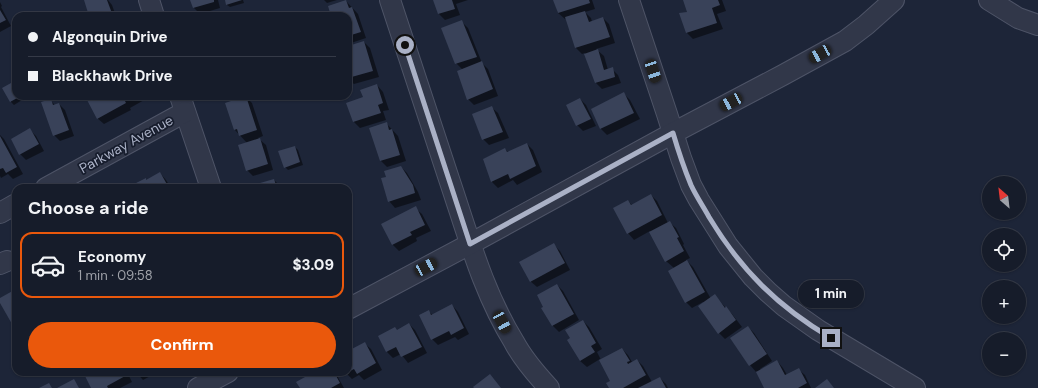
<!DOCTYPE html>
<meta charset="utf-8">
<style>
:root{--surface:#161c2a;--page:#1f2532;--text:#f1f3f6;--muted:#9ea1a8;--line:#353a47;--accent:#ea580c}
body{margin:0;font-family:"DM Sans",sans-serif;background:var(--page);color:var(--text);height:100vh;display:flex;flex-direction:column;font-size:15px;white-space:nowrap}
*{box-sizing:border-box;margin:0}
p{font-size:13px;color:var(--muted)}
.icon{flex:none;width:22px;height:22px;fill:none;stroke:currentColor;stroke-width:2;stroke-linecap:round;stroke-linejoin:round}
.map{position:relative;flex:1;overflow:hidden}
.panel{position:absolute;left:12px;top:184px;width:340px;height:192px;display:flex;flex-direction:column;background:var(--surface);border-radius:12px;box-shadow:0 1px 3px #0004,0 0 0 1px var(--line)}
.panel>*{flex:none}
.hud{position:absolute;left:12px;top:12px;width:340px;height:88px;border-radius:12px;box-shadow:0 1px 3px #0004,0 0 0 1px var(--line);display:grid;align-content:center;height:88px;padding:0 16px;background:var(--surface)}
.needle{width:26px;rotate:332deg}
.fabs{position:absolute;left:982px;top:176px;display:grid;gap:8px}
.fabs a{display:grid;place-items:center;width:44px;height:44px;border-radius:50%;background:var(--surface);box-shadow:0 1px 3px #0004,0 0 0 1px var(--line);font-size:20px}
.end{position:absolute;width:18px;height:18px;margin:-9px;border:5px solid #aab1c6;background:#111;box-shadow:0 0 0 2px #111}
.from{border-radius:50%}
.bubble{position:absolute;height:28px;border-radius:14px;background:var(--surface);box-shadow:0 1px 3px #0004,0 0 0 1px var(--line);font-size:13px;font-weight:800;line-height:28px;text-align:center}
.car{position:absolute;width:12px;height:24px;margin:-12px -6px;border-radius:5px;box-shadow:0 0 3px 1px #0007;background:linear-gradient(#222 24%,#8ab4d8 0 40%,#222 0 76%,#8ab4d8 0 86%,#222 0)}
.hud b{display:flex;align-items:center;gap:14px;height:38px;font-size:15px}
.hud b+b{border-top:1px solid var(--line)}
.hud i{width:10px;height:10px;background:var(--text)}
ul{padding:0;list-style:none}
li{display:flex;align-items:center;gap:12px;height:66px;margin:0 8px 6px;padding:0 8px;border:2px solid transparent;border-radius:12px}
li div{flex:1}
li b{display:block;font-size:15px}
li em{font-style:normal;font-weight:800}
li.on{border-color:var(--accent)}
li>.icon{width:36px;height:36px;stroke-width:1.5}
h2{padding:0 16px;font-size:18px;line-height:48px}
.cta{display:flex;gap:8px;margin-top:auto;padding:8px 16px}
.cta a{flex:1;height:46px;border-radius:24px;background:var(--accent);color:#fff;font-size:16px;font-weight:800;line-height:46px;text-align:center}
.map>svg:first-child{display:block}
.shadow{fill:#0007}
.building{fill:#394259}
.lines{fill:none;stroke-linecap:round;stroke-linejoin:round}
.minor-casing{stroke:#4e5467;stroke-width:22}
.minor{stroke:#313749;stroke-width:20}
.route{stroke:#aab1c6;stroke-width:5}
.labels{text-anchor:middle;stroke-width:3.5;stroke-linejoin:round;paint-order:stroke}
.street-label{font-size:14px;fill:#aab1c6;stroke:#171d2d}
</style>
<div class="map">
<svg width="1038" height="388" viewBox="0 0 1038 388">
<rect width="100%" height="100%" fill="#1d2538"/>
<g class="shadow">
<polygon points="85,0 108,0 112,5 116,16 90,16"/>
<polygon points="191,0 218,0 220,8 200,14 194,8"/>
<polygon points="226,0 243,0 244,3 230,7 227,5"/>
<polygon points="324,0 337,0 327,3"/>
<polygon points="434,0 468,0 456,4 460,15 445,20 439,14"/>
<polygon points="554,0 592,0 595,9 585,12 591,18 592,22 603,18 609,24 615,43 596,49 604,56 608,70 612,69 618,75 621,83 602,89 596,83 585,53 582,54 576,48 566,18 565,19 558,13"/>
<polygon points="684,0 722,0 726,11 717,14 723,29 693,39 687,33 688,13"/>
<polygon points="346,1 358,14 366,38 348,44 348,16 332,16"/>
<polygon points="0,2 2,6 1,7 11,26 0,32"/>
<polygon points="462,22 468,28 482,63 488,69 498,96 474,105 468,99 463,70 456,63"/>
<polygon points="364,42 370,48 379,77 354,84 348,79 348,55 350,54 348,47"/>
<polygon points="11,84 16,90 16,96 19,96 22,100 14,105 11,102 4,88"/>
<polygon points="377,85 383,92 389,110 383,111 386,120 360,128 354,122 348,103 364,98"/>
<polygon points="624,94 630,100 640,119 607,135 601,129 592,109"/>
<polygon points="92,96 144,96 146,99 130,108 131,110 104,124 97,118"/>
<polygon points="225,96 235,96 227,98"/>
<polygon points="246,97 252,103 263,136 258,138 266,145 273,170 253,176 247,170 247,143 234,129"/>
<polygon points="580,99 586,105 596,126 583,131 577,125"/>
<polygon points="50,100 55,105 59,104 65,110 74,136 60,141 54,135"/>
<polygon points="491,107 498,113 509,138 489,145 483,139"/>
<polygon points="386,123 398,136 406,161 387,167 381,161 370,129"/>
<polygon points="30,130 36,136 44,151 26,160 20,154"/>
<polygon points="0,135 4,139 23,174 13,179 8,174 1,178 0,176"/>
<polygon points="527,144 533,150 542,172 517,185 513,180 498,188 492,182 484,159 505,149 508,152"/>
<polygon points="295,147 298,150 303,165 288,170 285,167"/>
<polygon points="401,167 407,173 418,192 421,200 395,208 389,201 387,177"/>
<polygon points="160,173 166,180 171,188 137,188 145,179 147,181"/>
<polygon points="274,180 280,186 281,188 255,188"/>
<polygon points="651,195 657,201 668,223 669,222 676,228 684,244 683,245 690,258 686,260 693,267 711,299 715,296 726,308 732,314 742,327 725,339 719,333 703,302 692,308 686,302 674,268 666,261 650,231 634,240 628,233 614,208 628,201 632,205"/>
<polygon points="415,208 422,214 431,231 416,238 417,241 399,251 392,244"/>
<polygon points="554,245 560,251 570,270 537,287 530,281"/>
<polygon points="557,285 563,291 579,320 559,332 552,325"/>
<polygon points="16,290 16,327 13,324 0,300 0,299"/>
<polygon points="452,305 458,312 469,334 458,340 455,337 438,345 432,339 429,312 433,315"/>
<polygon points="583,321 589,327 602,349 597,352 601,360 622,349 628,355 632,362 637,360 643,366 652,382 660,378 666,384 668,388 610,388 612,381 600,359 587,367 580,361"/>
<polygon points="409,324 415,330 427,353 408,363 401,354 393,358 387,352 398,331"/>
<polygon points="748,327 754,333 772,361 760,369 761,370 777,361 783,368 787,375 798,369 805,375 811,388 765,388 757,371 756,372 750,365 732,338"/>
<polygon points="364,343 371,349 382,370 364,380 359,375 352,379 345,372 348,372 348,352"/>
<polygon points="84,372 127,372 132,382 120,388 93,388"/>
<polygon points="136,372 167,372 161,376 158,372 143,380"/>
<polygon points="321,372 335,372 344,388 301,388 318,374"/>
</g>
<g class="building">
<polygon points="84,0 107,0 113,16 89,16"/>
<polygon points="190,0 214,0 214,2 193,8"/>
<polygon points="225,0 242,0 226,5"/>
<polygon points="346,0 349,8 352,7 361,32 348,36 348,16 331,16 328,6"/>
<polygon points="433,0 452,0 455,9 438,14"/>
<polygon points="553,0 589,0 590,3 558,13"/>
<polygon points="683,0 718,0 720,5 712,8 717,23 686,33 679,13 687,12"/>
<polygon points="0,10 6,20 0,23"/>
<polygon points="585,11 589,22 603,17 610,37 575,48 565,17"/>
<polygon points="462,20 477,57 455,64 441,28"/>
<polygon points="364,41 373,71 348,78 348,54 349,54 348,46"/>
<polygon points="598,49 604,70 613,67 615,77 595,83 584,54"/>
<polygon points="482,61 493,89 467,100 457,71"/>
<polygon points="11,83 16,91 16,96 19,96 19,97 10,102 2,88"/>
<polygon points="377,84 383,103 378,105 381,113 353,122 346,103 363,97 360,90"/>
<polygon points="624,92 634,113 600,129 591,109"/>
<polygon points="90,96 135,96 125,101 126,103 97,119 86,98"/>
<polygon points="246,96 257,130 239,136 237,129 234,130 225,103"/>
<polygon points="580,98 591,119 576,126 566,105"/>
<polygon points="51,99 53,105 59,103 69,130 53,136 41,102"/>
<polygon points="492,106 503,132 482,140 472,114"/>
<polygon points="387,122 389,130 392,129 400,155 380,161 369,128"/>
<polygon points="30,128 39,144 19,155 11,139"/>
<polygon points="0,136 17,167 6,173 3,168 0,169"/>
<polygon points="260,138 268,164 246,171 238,145"/>
<polygon points="527,143 536,166 510,179 508,174 491,182 483,159 505,148 507,152"/>
<polygon points="295,146 300,162 284,168 278,151"/>
<polygon points="401,166 413,185 415,193 388,202 381,178 386,177 384,171"/>
<polygon points="160,172 169,188 136,188 134,184 146,178 146,180"/>
<polygon points="274,179 277,188 254,188 253,185"/>
<polygon points="651,194 662,215 627,234 613,208 628,200 631,205"/>
<polygon points="416,206 425,225 410,232 412,235 392,245 381,224"/>
<polygon points="670,221 679,237 677,238 684,251 665,262 649,232"/>
<polygon points="554,243 565,263 530,282 519,262"/>
<polygon points="687,260 705,292 685,303 668,271"/>
<polygon points="557,284 574,314 552,326 541,308 543,307 537,295"/>
<polygon points="16,289 16,322 12,324 0,303 0,298"/>
<polygon points="715,294 725,308 726,306 736,320 718,334 698,306"/>
<polygon points="452,304 464,328 451,335 449,331 431,340 419,315 429,310 431,315"/>
<polygon points="583,320 596,343 591,346 595,352 580,361 567,340 570,338 565,330"/>
<polygon points="409,323 422,347 401,357 396,347 386,352 378,336 395,327 397,330"/>
<polygon points="748,326 767,354 749,366 730,338"/>
<polygon points="365,342 376,363 357,374 354,369 348,372 348,351"/>
<polygon points="622,348 630,361 627,362 628,364 637,359 646,375 623,388 609,388 606,383 610,381 599,360"/>
<polygon points="777,360 785,375 799,368 807,383 798,388 764,388 756,372"/>
<polygon points="83,372 125,372 127,375 107,386 108,388 91,388"/>
<polygon points="314,372 317,372 317,373 319,372 334,372 340,383 331,388 300,388 296,382"/>
<polygon points="490,374 501,388 474,388 473,387"/>
<polygon points="660,377 666,388 638,388"/>
<polygon points="74,379 79,388 57,388"/>
<polygon points="827,379 834,388 815,388"/>
<polygon points="49,383 52,388 39,388"/>
</g>
<g class="lines">
<g class="minor-casing">
<g id="minor">
<polyline points="149,0 154,16"/>
<path d="M 390,0 C 410,60 429,119 449,179 C 468,235 483,292 514,342 C 523,359 536,374 549,388"/>
<polyline points="629,0 667,114 681,158 691,185 699,200 728,246 753,277 768,292 784,306 818,330 915,388"/>
<polyline points="989,0 1018,18 1038,25"/>
<polyline points="180,96 211,188"/>
<polyline points="46,188 185,112"/>
<polyline points="0,213 16,204"/>
<polyline points="0,264 7,261"/>
<polyline points="348,309 470,244 673,133 783,75 845,41 866,25 894,0"/>
<polyline points="198,388 228,372"/>
</g>
</g>
<use href="#minor" class="minor"/>
</g>
<g class="lines">
<path class="route" d="M 405,45 L 470,244 L 673,133 C 678,150 684,168 691,185 C 696,196 703,206 709,217 C 741,270 777,306 831,338"/>
</g>
<g class="labels">
<g class="street-label">
<text transform="translate(126 144) rotate(-29)" y="5">Parkway Avenue</text>
</g>
</g>
</svg>
<div class="fabs">
<a><svg class="needle" viewBox="-14 -14 28 28"><path d="M0-13l5 13h-10z" fill="#e53935"/><path d="M0 13l5-13h-10z" fill="#9ea1a8"/></svg></a>
<a><svg class="icon" aria-label="locate" viewBox="0 0 24 24"><circle cx="12" cy="12" r="6"/><path d="M12 2v4M12 18v4M2 12h4M18 12h4"/></svg></a>
<a>+</a>
<a>−</a>
</div>
<i class="end from" style="left:405px;top:45px"></i>
<i class="end" style="left:831px;top:338px"></i>
<div class="bubble" style="left:798px;top:280px;width:66px">1 min</div>
<i class="car" style="left:820px;top:54px;rotate:241deg"></i>
<i class="car" style="left:653px;top:71px;rotate:162deg"></i>
<i class="car" style="left:731px;top:102px;rotate:242deg"></i>
<i class="car" style="left:426px;top:267px;rotate:62deg"></i>
<i class="car" style="left:502px;top:322px;rotate:152deg"></i>
<div class="hud">
<b><i class="from"></i>Algonquin Drive</b>
<b><i></i>Blackhawk Drive</b>
</div>
<section class="panel">
<h2>Choose a ride</h2>
<ul>
<li class="on"><svg class="icon" aria-label="car" viewBox="0 0 24 24"><path d="M5 17H2v-5l4-1 3-4h7l3 4 3 1v5h-3M9 17h6M6 11h13"/><circle cx="7" cy="17" r="2"/><circle cx="17" cy="17" r="2"/></svg><div><b>Economy</b><p>1 min · 09:58</p></div><em>$3.09</em></li>
</ul>
<div class="cta"><a>Confirm</a></div>
</section>
</div>
